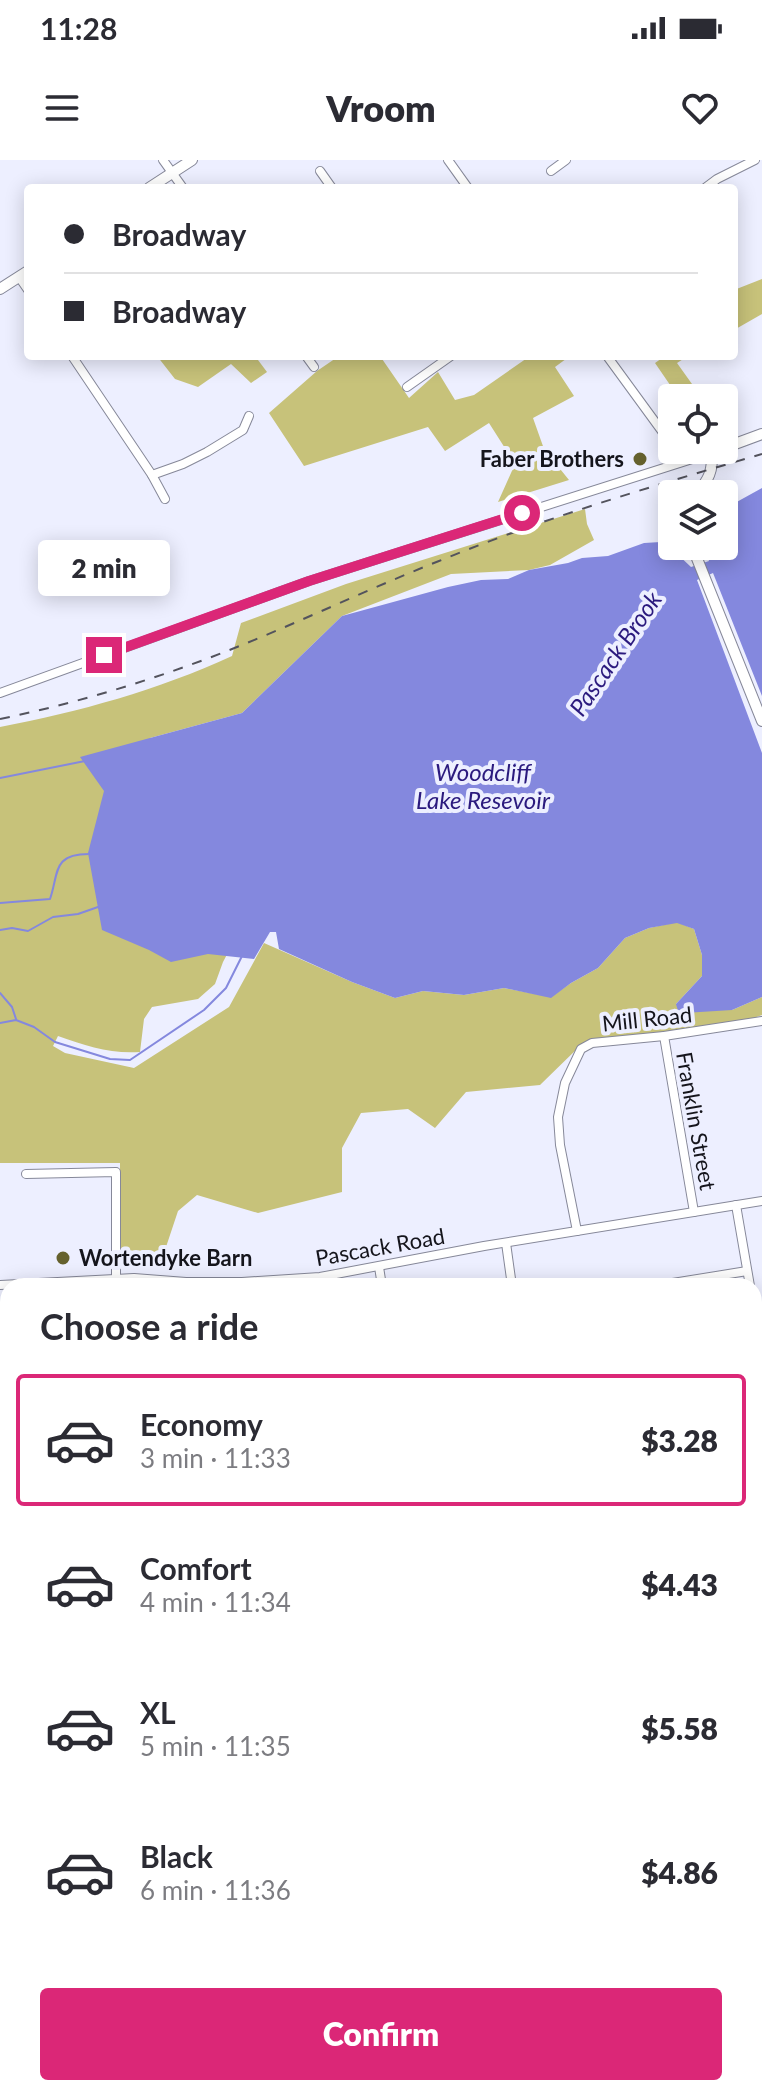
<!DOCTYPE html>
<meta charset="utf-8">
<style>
:root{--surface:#fff;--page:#f2f2f3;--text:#2b2b33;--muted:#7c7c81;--line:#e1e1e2;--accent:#db2777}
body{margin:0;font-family:Lato,sans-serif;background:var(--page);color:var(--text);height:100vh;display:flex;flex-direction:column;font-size:30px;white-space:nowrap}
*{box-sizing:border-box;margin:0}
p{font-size:26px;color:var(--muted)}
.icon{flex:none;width:44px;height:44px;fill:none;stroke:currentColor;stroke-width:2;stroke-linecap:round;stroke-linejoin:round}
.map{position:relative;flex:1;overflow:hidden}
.sheet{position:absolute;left:0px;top:1118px;width:762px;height:818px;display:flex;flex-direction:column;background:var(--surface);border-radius:24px 24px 0 0;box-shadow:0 4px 20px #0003}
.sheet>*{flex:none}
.hud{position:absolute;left:24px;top:24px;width:714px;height:176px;border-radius:8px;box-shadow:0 4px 20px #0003;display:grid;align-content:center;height:176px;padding:0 40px;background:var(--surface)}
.buttons{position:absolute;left:658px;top:224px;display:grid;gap:16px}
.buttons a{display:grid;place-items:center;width:80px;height:80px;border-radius:8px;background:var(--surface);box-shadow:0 4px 20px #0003;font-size:40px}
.end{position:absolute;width:36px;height:36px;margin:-18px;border:10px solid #db2777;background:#fff;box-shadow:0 0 0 4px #fff}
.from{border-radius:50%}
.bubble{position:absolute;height:56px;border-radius:8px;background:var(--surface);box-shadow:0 4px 20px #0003;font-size:26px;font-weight:800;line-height:56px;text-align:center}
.hud b{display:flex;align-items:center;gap:28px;height:76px;font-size:30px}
.hud b+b{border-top:2px solid var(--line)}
.hud i{width:20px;height:20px;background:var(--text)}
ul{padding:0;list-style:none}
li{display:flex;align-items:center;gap:24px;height:132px;margin:0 16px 12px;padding:0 24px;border:4px solid transparent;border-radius:8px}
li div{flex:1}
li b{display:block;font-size:30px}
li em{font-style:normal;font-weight:800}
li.current{border-color:var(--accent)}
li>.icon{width:72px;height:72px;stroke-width:1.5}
h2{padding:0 40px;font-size:36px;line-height:96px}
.cta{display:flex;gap:16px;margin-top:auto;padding:16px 40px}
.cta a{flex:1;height:92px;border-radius:8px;background:var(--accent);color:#fff;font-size:32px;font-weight:800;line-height:92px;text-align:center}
.status{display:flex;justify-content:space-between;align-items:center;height:56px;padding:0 40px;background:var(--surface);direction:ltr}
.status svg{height:22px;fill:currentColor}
header{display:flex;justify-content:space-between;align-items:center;height:104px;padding:0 40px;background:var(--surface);font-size:36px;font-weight:800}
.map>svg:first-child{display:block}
.green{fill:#c7c27a}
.water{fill:#8488de}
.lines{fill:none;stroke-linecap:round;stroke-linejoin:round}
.stream{stroke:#8488de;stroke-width:2}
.minor-casing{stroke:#868899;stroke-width:10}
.major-casing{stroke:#868899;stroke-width:12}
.minor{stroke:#fff;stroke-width:8}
.major{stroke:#fff;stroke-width:10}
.rail{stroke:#53535d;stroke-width:2;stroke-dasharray:10 10;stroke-linecap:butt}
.route{stroke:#db2777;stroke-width:10}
.poi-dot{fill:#65612e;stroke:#edefff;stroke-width:3}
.labels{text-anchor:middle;stroke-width:8;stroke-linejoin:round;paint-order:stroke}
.poi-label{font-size:22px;font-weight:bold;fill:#15151c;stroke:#edefff;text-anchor:end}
.street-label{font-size:22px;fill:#15151c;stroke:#edefff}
.water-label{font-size:24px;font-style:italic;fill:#2b1a7e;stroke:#edefff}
</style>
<div class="status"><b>11:28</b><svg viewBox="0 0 49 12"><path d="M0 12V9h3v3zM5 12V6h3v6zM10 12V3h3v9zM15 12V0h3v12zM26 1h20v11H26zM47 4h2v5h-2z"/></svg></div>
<header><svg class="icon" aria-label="menu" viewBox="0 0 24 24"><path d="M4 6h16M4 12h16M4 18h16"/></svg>Vroom<svg class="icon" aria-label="heart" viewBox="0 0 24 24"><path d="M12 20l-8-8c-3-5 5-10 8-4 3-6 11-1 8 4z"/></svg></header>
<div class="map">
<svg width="762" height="1935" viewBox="0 0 762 1935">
<rect width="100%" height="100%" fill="#edefff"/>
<g class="green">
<polygon points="762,119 762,154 734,170 734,130"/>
<polygon points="157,196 255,196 267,212 251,223 231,204 198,227 175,219"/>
<polygon points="339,196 380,196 409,238 438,212 455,240 474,235 530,196 570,196 555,207 574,236 533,258 544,289 569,320 498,342 515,304 489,263 445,291 428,267 304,306 269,253 317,211"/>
<polygon points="665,196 688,196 677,203 702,238 679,238 655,203"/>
<path d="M 585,349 L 587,364 L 594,380 L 550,405 L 529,410 L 451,414 L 342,456 L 242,553 L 150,578 L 243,764 L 223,802 L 215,824 L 198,839 L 152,847 L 144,859 L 140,892 C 110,894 86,886 58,876 L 53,886 L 65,893 L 134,908 L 229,847 L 264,783 L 352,822 L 395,838 L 423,831 L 464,835 L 504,828 L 551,837 L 571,823 L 598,808 L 625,778 L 649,768 L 677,762 L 694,769 L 702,795 L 702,816 L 676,844 L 732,850 L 762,837 L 762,855 L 740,863 L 581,885 L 540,925 L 466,932 L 435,968 L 408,949 L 361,953 L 342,988 L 342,1032 L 258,1053 L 197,1035 L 178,1051 L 160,1105 L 120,1104 L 120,1003 L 0,1003 L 0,567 C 79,552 158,530 232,496 L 241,463 L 346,424 Z"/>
<polygon points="762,1160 762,1199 754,1209 754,1162"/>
<polygon points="761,1327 762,1400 754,1404 754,1330"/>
<polygon points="762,1537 762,1597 754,1598 754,1541"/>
<polygon points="762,1731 762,1797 754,1802 754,1733"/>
<polygon points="8,1772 8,1868 2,1861 0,1861 0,1780"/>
<polygon points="90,1928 215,1928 218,1935 99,1935"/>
</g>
<polygon class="water" points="762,328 762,536 713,413 697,420 762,593 762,837 732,850 684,853 678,851 676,844 702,816 702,795 694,769 677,763 649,768 625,778 598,808 571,823 551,838 504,828 464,835 423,831 395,838 352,822 279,789 276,772 270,772 254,799 208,794 171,802 149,790 102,770 88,693 104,631 80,597 242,553 342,456 448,427 481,420 508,419 529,410 568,403 582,398 608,396 644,383 661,382 674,391 691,407 709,401 704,386 724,386 724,349"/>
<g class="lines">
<g class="stream">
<polyline points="0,618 85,601"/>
<path d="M 0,743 L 50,739 C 59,713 52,694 89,694"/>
<polyline points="0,770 12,768 28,771 53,757 78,754 98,747"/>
<polyline points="0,833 12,847 16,859"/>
<polyline points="0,863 16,860 34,867 55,882 110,899 130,900 204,850 226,828 242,796"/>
</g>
<g class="minor-casing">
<g id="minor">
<polyline points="163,0 183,28"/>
<polyline points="448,0 468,28"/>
<polyline points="320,11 332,28"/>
<polyline points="551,11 566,0"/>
<polyline points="705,28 717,19 755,0"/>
<polyline points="19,117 28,130"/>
<polyline points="72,196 152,315 165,339"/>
<polyline points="306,196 314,207"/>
<polyline points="607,196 672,285"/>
<polyline points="407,227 451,196"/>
<polyline points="676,290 681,302"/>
<polyline points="152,315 183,304 207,292 243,270 249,256"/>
<polyline points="0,533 309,421 711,293"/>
<polyline points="664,876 694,1052"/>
<polyline points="26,1014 116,1012 116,1119"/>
<polyline points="736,1045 750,1126"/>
<polyline points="577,1071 560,985 558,957 565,923 581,889 592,883 664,876 762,861"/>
<polyline points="506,1083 512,1126"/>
<polyline points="379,1107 382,1126"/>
<polyline points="0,1125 134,1118 186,1122 242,1122 320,1117 484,1086 762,1041"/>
<polyline points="654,1126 747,1111"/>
<polyline points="754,1280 762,1276"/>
<polyline points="0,1398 8,1396"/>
<polyline points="754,1472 762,1470"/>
<polyline points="0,1534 8,1535"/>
<polyline points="0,1630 8,1612"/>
<polyline points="754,1671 762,1669"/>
<polyline points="0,1709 8,1724"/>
<polyline points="754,1853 762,1851"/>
<polyline points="83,1928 94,1935"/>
<polyline points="221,1928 223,1935"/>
<polyline points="597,1928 597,1935"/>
<polyline points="737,1928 738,1935"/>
<polyline points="2,1935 8,1922"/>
<polyline points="260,1935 345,1928"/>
</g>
</g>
<g class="major-casing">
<g id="major">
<polyline points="149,28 192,0"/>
<polyline points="0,129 28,111"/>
<polyline points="724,288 762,274"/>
<path d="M 697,334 C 708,320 714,310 711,293 L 719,290"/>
<polyline points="692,386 762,561"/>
</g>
</g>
<use href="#minor" class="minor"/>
<use href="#major" class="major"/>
<path class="rail" d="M 0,559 C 77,543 153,520 227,491 C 298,463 368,429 439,401 C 544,358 653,326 762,294"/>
</g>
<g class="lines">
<polyline class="route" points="104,495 309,421 522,353"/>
</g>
<g class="poi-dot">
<circle cx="640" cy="299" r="8"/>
<circle cx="63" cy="1098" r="8"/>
</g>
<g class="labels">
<g class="poi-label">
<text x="624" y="307">Faber Brothers</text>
<text x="79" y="1106" text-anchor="start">Wortendyke Barn</text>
</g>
<g class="street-label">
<text transform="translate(647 859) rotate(-6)" y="8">Mill Road</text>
<text transform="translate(696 961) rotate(80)" y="8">Franklin Street</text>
<text transform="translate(380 1087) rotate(-10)" y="8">Pascack Road</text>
</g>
<g class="water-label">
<text transform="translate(616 494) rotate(-56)" y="8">Pascack Brook</text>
<text x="483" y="621">Woodcliff<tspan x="483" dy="28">Lake Resevoir</tspan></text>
</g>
</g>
</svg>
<div class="buttons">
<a><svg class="icon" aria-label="locate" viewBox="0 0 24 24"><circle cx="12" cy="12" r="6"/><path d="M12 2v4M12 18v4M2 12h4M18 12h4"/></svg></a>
<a><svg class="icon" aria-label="layers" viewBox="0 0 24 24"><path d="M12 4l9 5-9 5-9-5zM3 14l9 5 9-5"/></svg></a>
</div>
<i class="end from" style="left:522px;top:353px"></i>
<i class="end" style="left:104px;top:495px"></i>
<div class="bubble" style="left:38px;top:380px;width:132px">2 min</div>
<div class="hud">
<b><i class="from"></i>Broadway</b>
<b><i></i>Broadway</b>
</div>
<section class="sheet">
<h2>Choose a ride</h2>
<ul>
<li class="current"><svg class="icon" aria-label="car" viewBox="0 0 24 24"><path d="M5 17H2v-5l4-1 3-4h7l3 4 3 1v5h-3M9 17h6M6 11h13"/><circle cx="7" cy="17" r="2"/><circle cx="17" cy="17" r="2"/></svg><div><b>Economy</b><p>3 min · 11:33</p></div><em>$3.28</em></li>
<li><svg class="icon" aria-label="car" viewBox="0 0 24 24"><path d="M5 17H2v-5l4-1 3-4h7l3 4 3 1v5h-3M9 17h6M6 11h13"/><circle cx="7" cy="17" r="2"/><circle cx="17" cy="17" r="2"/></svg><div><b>Comfort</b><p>4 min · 11:34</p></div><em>$4.43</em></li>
<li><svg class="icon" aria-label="car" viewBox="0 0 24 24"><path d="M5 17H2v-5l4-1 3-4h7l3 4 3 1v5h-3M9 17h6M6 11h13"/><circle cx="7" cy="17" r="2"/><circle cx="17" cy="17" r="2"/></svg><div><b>XL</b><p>5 min · 11:35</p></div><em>$5.58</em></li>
<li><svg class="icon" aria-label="car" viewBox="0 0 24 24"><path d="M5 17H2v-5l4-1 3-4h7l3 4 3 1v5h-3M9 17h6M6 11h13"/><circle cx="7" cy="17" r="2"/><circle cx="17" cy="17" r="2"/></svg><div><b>Black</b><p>6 min · 11:36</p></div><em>$4.86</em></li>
</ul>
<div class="cta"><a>Confirm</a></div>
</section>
</div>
